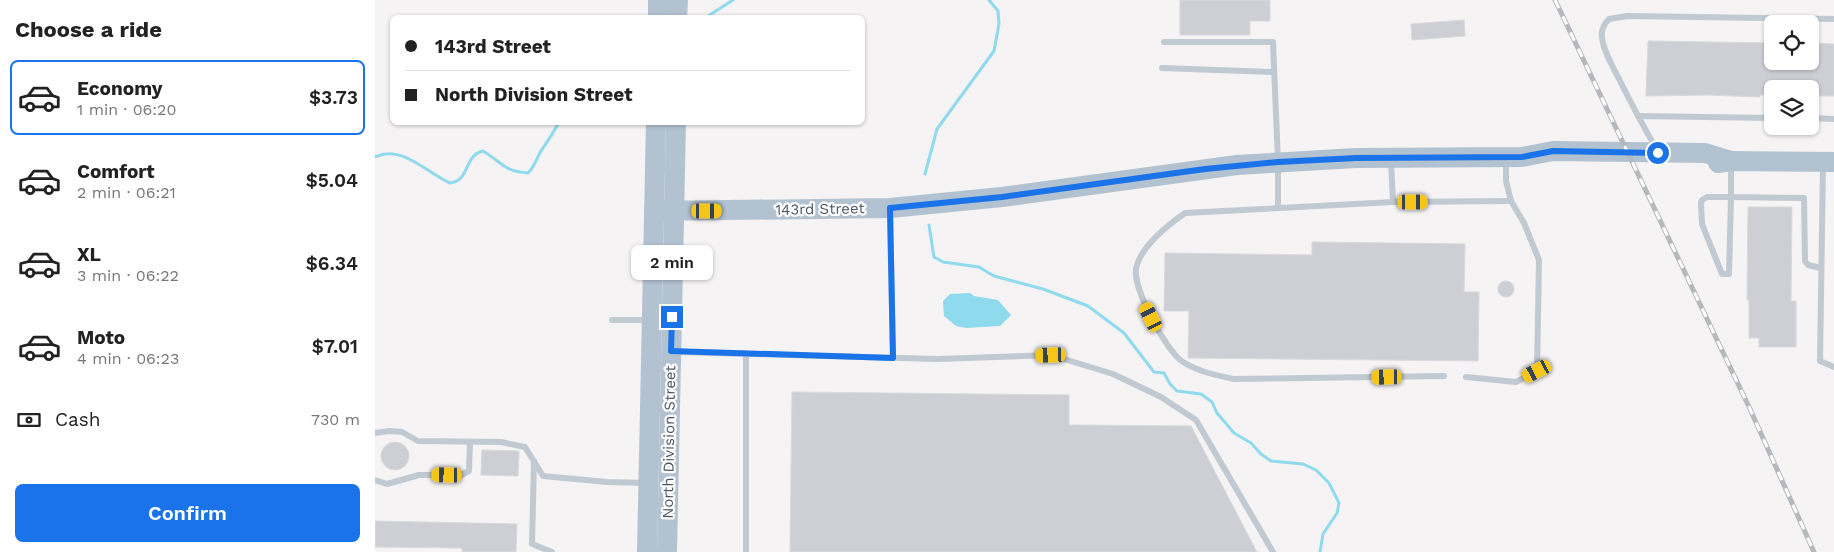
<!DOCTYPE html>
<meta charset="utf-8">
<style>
:root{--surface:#fff;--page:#f6f6f6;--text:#222;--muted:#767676;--line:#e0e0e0;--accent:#1a73e8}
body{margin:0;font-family:"Work Sans",sans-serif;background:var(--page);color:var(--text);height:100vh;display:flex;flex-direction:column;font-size:19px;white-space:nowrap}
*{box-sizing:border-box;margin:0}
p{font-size:16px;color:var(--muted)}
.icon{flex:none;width:28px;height:28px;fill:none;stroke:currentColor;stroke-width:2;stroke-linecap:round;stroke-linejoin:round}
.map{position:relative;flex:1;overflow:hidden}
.side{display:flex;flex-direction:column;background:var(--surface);width:375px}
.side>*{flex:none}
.hud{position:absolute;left:15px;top:15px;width:475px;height:110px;border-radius:8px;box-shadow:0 1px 4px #0004;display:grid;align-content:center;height:110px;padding:0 15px;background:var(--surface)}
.fabs{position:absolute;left:1389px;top:15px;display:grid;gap:10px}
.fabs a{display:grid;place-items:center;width:55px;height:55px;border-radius:8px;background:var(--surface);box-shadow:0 1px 4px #0004;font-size:25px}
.end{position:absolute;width:22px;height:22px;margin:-11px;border:6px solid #1a73e8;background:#fff;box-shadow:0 0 0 2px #fff}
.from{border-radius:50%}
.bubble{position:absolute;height:35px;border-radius:8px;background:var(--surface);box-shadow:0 1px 4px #0004;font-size:16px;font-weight:600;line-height:35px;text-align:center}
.car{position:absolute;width:15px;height:30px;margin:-15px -8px;border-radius:6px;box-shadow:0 0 4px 1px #0007;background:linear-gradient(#f5c518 24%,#345 0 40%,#f5c518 0 76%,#345 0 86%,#f5c518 0)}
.hud b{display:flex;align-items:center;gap:18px;height:48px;font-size:19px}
.hud b+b{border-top:1px solid var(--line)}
.hud i{width:12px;height:12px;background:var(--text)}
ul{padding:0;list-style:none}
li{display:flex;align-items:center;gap:15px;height:75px;margin:0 10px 8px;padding:0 5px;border:2px solid transparent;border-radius:8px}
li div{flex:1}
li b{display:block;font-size:19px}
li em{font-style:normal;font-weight:600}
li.current{border-color:var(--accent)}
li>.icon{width:45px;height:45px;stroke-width:1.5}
h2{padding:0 15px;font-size:22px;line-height:60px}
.pay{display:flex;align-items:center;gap:12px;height:55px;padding:0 15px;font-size:19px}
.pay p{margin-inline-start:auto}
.action{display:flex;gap:10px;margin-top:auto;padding:10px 15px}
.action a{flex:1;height:58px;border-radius:8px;background:var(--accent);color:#fff;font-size:20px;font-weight:600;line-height:58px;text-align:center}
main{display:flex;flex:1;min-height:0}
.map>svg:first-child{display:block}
.water{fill:#90daee}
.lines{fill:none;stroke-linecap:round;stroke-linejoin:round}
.stream{stroke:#90daee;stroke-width:3}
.building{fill:#cdcfd5;stroke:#d7d9de}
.lane{stroke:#c1cad2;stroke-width:6}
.primary{stroke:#b3c2d1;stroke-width:20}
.rail-casing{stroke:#b5b8bd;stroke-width:5}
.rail{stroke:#fff;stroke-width:3;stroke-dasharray:9;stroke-linecap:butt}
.route{stroke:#1a73e8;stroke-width:6}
.labels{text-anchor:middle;stroke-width:4.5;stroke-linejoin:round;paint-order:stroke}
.street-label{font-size:15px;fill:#4a5661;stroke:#fff}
</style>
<main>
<section class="side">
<h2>Choose a ride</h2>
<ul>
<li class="current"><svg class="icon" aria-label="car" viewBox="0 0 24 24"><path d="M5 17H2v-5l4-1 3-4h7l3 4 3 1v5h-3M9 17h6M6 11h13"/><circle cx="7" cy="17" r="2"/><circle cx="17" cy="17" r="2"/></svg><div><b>Economy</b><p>1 min · 06:20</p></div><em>$3.73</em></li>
<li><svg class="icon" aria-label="car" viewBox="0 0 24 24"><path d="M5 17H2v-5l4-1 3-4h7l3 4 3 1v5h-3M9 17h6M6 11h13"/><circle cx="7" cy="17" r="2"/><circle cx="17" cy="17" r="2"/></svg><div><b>Comfort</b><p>2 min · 06:21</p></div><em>$5.04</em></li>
<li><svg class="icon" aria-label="car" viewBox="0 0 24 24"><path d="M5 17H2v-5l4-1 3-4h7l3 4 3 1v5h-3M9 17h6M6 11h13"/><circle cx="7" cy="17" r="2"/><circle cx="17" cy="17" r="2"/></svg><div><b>XL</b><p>3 min · 06:22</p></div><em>$6.34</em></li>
<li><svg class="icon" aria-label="car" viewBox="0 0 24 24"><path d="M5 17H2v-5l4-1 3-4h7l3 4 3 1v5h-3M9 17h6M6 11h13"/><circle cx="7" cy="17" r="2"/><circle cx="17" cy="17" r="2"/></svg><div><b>Moto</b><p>4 min · 06:23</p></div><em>$7.01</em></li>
</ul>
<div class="pay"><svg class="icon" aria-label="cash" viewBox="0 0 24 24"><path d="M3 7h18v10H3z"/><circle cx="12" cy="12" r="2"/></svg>Cash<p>730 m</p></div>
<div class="action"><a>Confirm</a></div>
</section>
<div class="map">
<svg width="1459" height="552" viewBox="0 0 1459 552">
<rect width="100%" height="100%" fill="#f5f3f3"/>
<polygon class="water" points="595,293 599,296 623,300 636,315 625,326 591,328 581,326 569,316 568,301 575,294"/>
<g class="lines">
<g class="stream">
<polyline points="330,18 358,0"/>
<path d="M 0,157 C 27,144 52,173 75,183 C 96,180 88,156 108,151 C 128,163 128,171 153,173 C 161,165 162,156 168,148 C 174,139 179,132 184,122"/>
<polyline points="550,174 562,129 619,51 624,24 623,11 614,0"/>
<polyline points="554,225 559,257 568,262 604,267 619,276 668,289 713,306 749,333 779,372 789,373 795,384 802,391 826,394 837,402 842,413 859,433 876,443 886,454 896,461 928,464 941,470 954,483 964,503 962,513 948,534 945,552"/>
</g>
</g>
<g class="building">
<polygon points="805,0 895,0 895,21 875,21 875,35 805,35"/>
<polygon points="1089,20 1090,36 1037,40 1036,24"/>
<polygon points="1273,41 1398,43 1398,61 1435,61 1435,43 1459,44 1459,96 1435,96 1435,89 1398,89 1398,95 1385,95 1385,97 1333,95 1271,96"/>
<polygon points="1373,207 1417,207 1416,301 1421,301 1421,347 1384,347 1384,338 1374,338 1374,300 1372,300"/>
<polygon points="937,242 1090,244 1089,292 1104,292 1103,361 813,358 814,311 789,311 790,253 937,255"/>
<circle cx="1131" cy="289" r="8"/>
<polygon points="417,392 694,395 694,425 816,426 882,552 415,552"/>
<circle cx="20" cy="456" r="14"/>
<polygon points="107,450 144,451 143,476 106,475"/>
<polygon points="0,521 142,524 141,552 87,552 87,548 0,547"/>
</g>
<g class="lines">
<g class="lane">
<polyline points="789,42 898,42 903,162 903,208"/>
<polyline points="787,68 899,72"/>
<polyline points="1263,116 1398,118"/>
<polyline points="1435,118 1459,119"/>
<path d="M 1282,150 C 1268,126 1255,101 1243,77 C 1237,65 1228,50 1227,37 C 1226,30 1229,24 1234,19 L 1252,16 L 1459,19"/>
<polyline points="1016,161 1018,202 1136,201"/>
<polyline points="1356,164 1356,197 1429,198 1430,261 1433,265 1446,268"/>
<polyline points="1448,165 1445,361 1459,367"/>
<polygon points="1332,197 1356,197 1354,274 1347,274 1327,224 1326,203 1327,200"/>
<path d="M 1018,202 L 810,213 C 793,225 765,247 761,269 C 758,289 791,351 808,362 C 824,372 841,375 859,379 L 1069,376"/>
<polyline points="515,211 518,358"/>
<polyline points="237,320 275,320"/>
<polyline points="300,352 563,359 676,355 738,374 786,397 821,420 898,552"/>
<polyline points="371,354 371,552"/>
<polyline points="1091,377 1141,382 1162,371 1164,260 1149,223 1136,201 1131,181 1131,159"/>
<polyline points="0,433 14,431 27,432 43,441 126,442 150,447 168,476 232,482 270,483"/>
<polyline points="159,461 157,544 177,552"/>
<polyline points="0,480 12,484 44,475 86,475 94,471 95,442"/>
</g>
<g class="primary">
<polyline points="283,18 283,0"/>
<polyline points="302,18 303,0"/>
<polyline points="1343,163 1356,161 1459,162"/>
<polyline points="279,211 515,208 627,197 862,165 981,158 1147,157 1178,151 1330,153 1356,161"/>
<polyline points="272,552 281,122"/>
<polyline points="292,552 301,122"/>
</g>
<g class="rail-casing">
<polyline id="rail" points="1180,0 1375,409 1439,552"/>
</g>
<use href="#rail" class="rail"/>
</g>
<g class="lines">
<polyline class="route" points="297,317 296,351 518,358 515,208 627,197 830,169 903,162 981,158 1147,157 1178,151 1283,153"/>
</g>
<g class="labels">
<g class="street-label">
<text transform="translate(445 209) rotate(-1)" y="5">143rd Street</text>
<text transform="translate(294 442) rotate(-89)" y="5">North Division Street</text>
</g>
</g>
</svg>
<div class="fabs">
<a><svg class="icon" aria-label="locate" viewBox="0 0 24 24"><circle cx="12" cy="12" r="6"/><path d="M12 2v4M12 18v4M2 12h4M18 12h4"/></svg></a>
<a><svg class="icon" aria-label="layers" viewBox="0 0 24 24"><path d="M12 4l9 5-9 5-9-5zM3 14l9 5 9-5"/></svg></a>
</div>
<i class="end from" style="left:1283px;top:153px"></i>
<i class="end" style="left:297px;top:317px"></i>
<div class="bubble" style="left:256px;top:245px;width:82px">2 min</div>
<i class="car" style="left:1038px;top:202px;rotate:90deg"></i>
<i class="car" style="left:332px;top:211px;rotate:90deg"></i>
<i class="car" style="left:776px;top:317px;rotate:334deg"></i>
<i class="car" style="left:676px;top:355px;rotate:268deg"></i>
<i class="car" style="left:1162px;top:371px;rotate:243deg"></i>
<i class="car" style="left:1012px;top:377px;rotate:269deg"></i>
<i class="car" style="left:72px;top:475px;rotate:271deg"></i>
<div class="hud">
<b><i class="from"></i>143rd Street</b>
<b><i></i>North Division Street</b>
</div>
</div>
</main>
